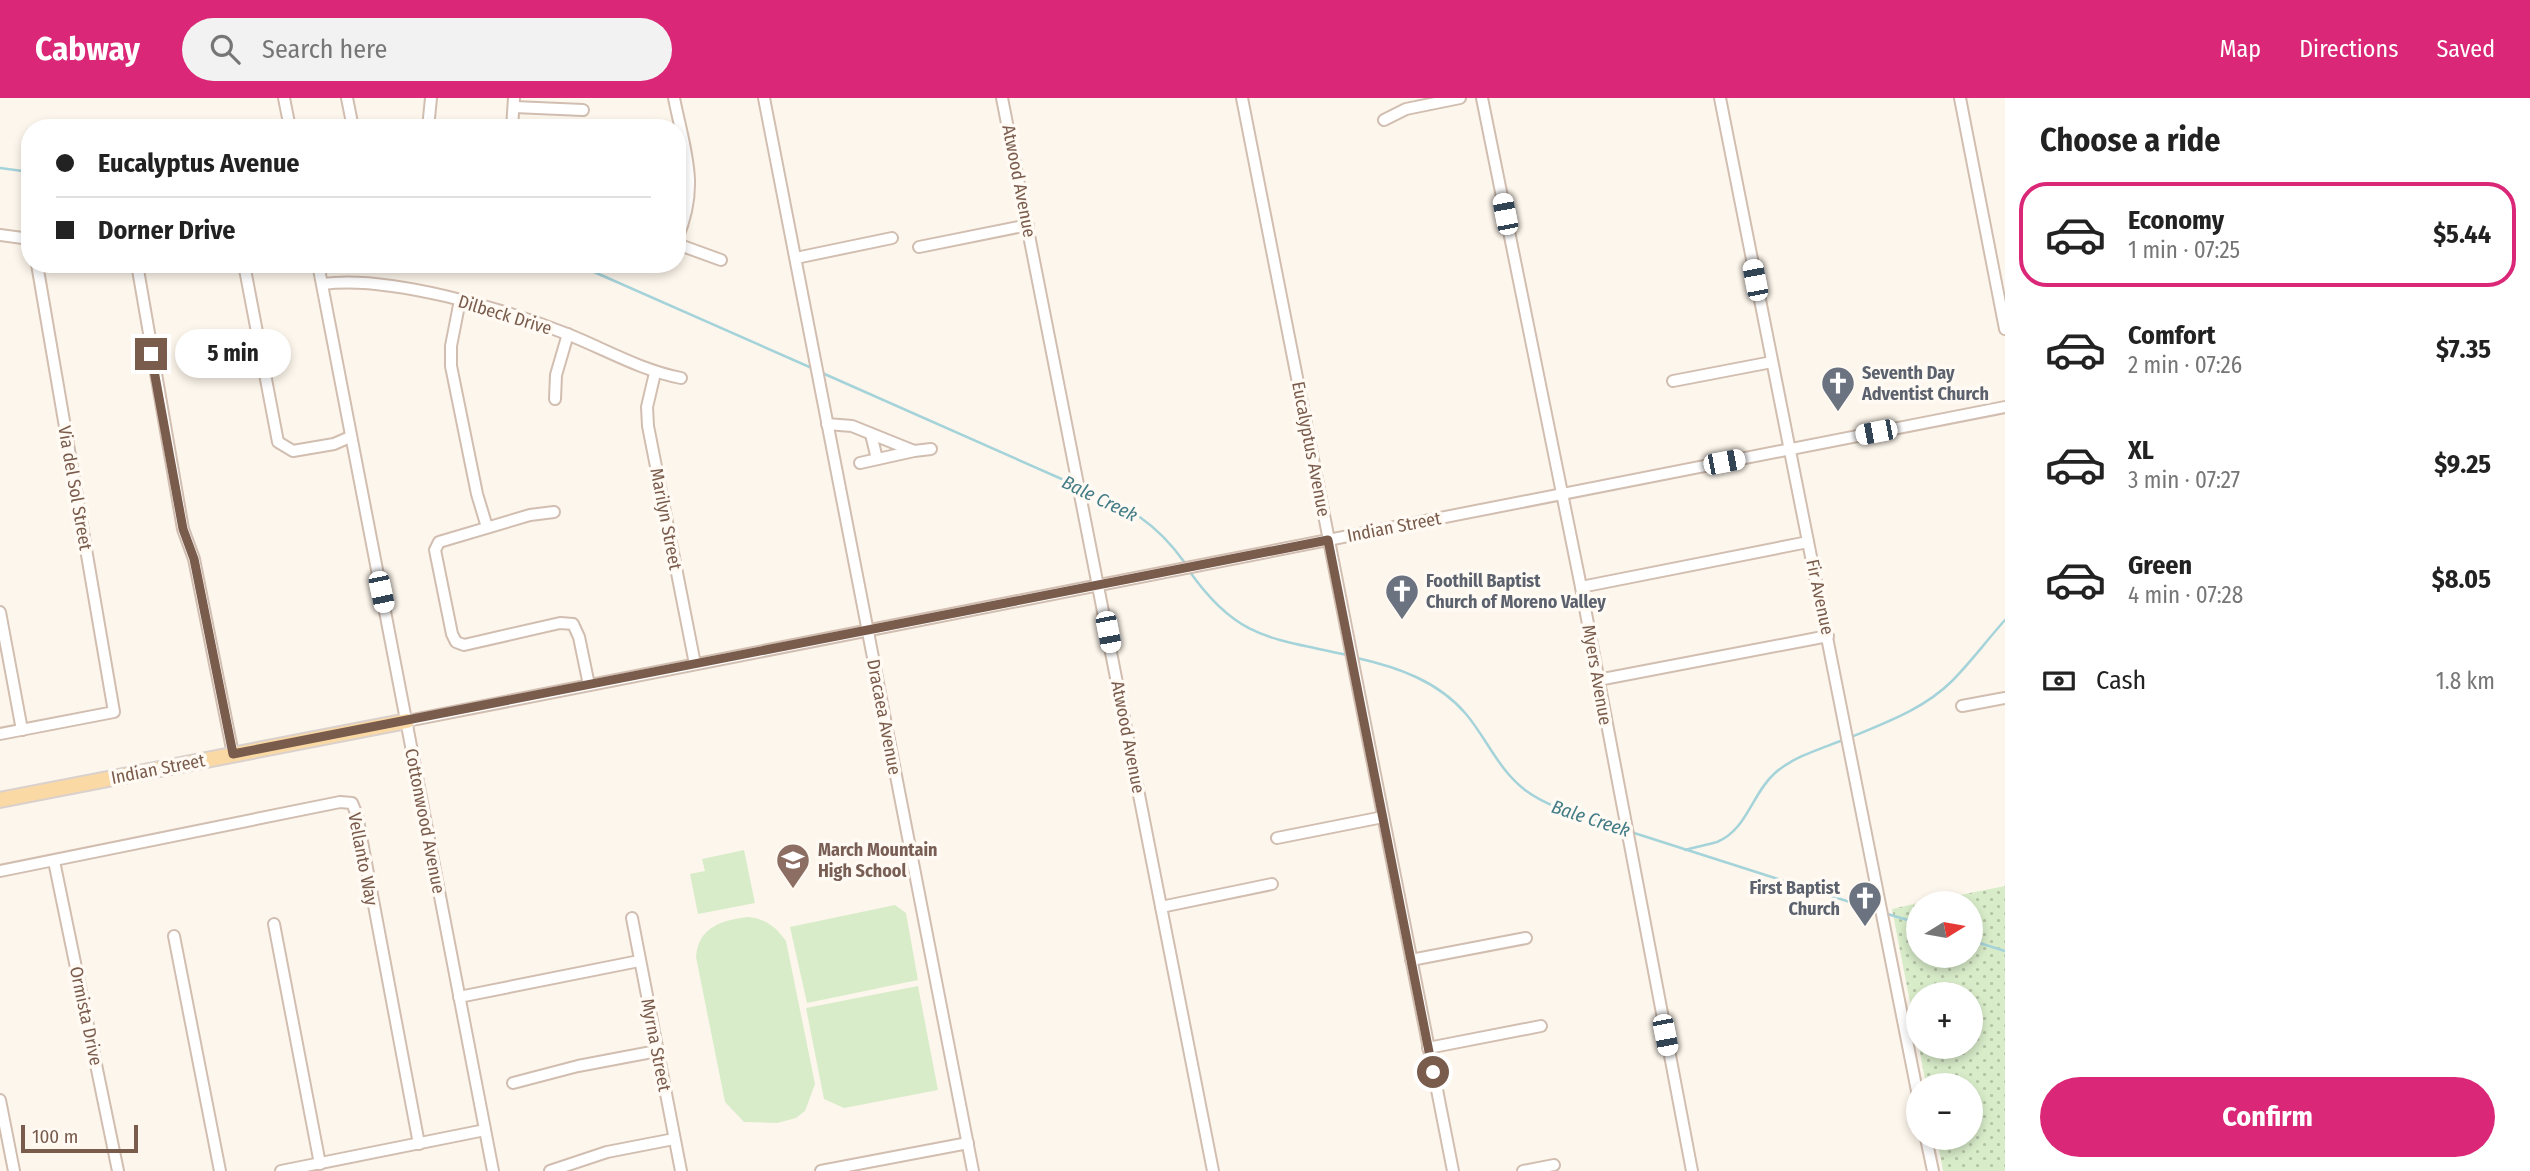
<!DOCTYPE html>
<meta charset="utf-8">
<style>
:root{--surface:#fff;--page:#f2f2f2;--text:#222;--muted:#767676;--line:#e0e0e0;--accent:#db2777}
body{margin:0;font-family:"Fira Sans Condensed",sans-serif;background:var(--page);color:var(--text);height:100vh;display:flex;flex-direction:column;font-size:26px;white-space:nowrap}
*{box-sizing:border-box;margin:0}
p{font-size:23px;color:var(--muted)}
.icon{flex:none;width:38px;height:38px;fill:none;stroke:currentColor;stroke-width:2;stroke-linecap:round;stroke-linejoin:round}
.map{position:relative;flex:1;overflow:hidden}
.panel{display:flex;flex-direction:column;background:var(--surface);width:525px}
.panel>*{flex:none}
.top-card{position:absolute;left:21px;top:21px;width:665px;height:154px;border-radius:28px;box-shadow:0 4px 10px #0003;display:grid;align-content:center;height:154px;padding:0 35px;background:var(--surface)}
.needle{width:46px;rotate:79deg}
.buttons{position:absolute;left:1906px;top:793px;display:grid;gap:14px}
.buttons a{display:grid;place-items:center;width:77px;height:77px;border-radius:50%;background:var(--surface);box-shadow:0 4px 10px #0003;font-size:35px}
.scale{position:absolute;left:21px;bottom:18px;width:117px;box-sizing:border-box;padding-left:7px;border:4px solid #7a5c4d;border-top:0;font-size:19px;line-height:24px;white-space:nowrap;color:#7a5c4d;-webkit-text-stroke:5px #fffaf3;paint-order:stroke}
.end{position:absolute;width:32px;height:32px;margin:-16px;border:9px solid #7a5c4d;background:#fff;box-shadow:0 0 0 4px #fff}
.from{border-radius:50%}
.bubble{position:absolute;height:49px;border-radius:24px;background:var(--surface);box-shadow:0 4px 10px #0003;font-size:23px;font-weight:700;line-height:49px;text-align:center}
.car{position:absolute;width:21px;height:42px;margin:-21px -10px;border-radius:9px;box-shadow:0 0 5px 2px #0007;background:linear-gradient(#fff 24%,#345 0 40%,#fff 0 76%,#345 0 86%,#fff 0)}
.top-card b{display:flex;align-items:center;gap:24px;height:66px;font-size:26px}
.top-card b+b{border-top:2px solid var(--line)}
.top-card i{width:18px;height:18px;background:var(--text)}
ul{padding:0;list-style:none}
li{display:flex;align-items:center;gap:21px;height:105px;margin:0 14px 10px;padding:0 21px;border:4px solid transparent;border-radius:28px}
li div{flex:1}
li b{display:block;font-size:26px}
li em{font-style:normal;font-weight:700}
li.selected{border-color:var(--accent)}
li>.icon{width:63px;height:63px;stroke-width:1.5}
h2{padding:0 35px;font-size:32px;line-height:84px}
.pay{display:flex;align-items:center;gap:18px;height:77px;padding:0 35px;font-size:26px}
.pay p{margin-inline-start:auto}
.button{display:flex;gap:14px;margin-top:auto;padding:14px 35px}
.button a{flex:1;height:80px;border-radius:42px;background:var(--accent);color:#fff;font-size:28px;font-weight:700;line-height:80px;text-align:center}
header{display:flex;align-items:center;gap:42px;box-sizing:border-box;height:98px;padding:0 35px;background:var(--accent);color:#fff}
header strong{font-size:33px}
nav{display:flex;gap:38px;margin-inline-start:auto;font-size:24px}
.search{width:490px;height:63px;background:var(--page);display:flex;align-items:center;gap:18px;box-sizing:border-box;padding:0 24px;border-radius:38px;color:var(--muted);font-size:26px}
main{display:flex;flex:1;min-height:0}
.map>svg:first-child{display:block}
.grass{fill:#d8ecc9}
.park{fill:url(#park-dots)}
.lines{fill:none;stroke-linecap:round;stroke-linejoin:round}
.stream{stroke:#a5d3da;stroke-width:2.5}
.minor-casing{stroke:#d1beb0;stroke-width:14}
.major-casing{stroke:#dad1cd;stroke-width:18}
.minor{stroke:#fff;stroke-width:10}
.major{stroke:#fbd9a5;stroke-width:14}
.route{stroke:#7a5c4d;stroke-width:9}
.labels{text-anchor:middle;stroke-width:7;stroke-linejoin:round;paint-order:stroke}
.street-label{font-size:18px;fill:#7a5c4d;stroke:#fffaf3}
.worship-label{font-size:18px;font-weight:bold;fill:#5b616d;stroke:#fffaf3;text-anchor:start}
.education-label{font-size:18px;font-weight:bold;fill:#785e54;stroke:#fffaf3;text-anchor:start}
.water-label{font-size:19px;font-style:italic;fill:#437c86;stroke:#fffaf3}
</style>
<header>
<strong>Cabway</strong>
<div class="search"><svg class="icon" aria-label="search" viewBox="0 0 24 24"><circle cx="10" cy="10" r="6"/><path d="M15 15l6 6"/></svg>Search here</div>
<nav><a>Map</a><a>Directions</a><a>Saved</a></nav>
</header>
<main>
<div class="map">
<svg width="2005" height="1073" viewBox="0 0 2005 1073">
<defs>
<pattern id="park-dots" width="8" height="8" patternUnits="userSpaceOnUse" patternTransform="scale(1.75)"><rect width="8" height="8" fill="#d8ecc9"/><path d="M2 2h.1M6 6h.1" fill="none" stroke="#b4c2a5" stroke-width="1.8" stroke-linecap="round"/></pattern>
</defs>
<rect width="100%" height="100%" fill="#fdf6ec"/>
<g class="grass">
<polygon points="744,752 755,805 698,816 690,776 705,773 702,761"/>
<polygon points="895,807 906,815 918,882 807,905 790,829"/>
<path d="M 749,819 C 766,821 776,829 786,843 L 815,986 L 805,1013 L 796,1020 L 777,1025 L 744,1024 L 725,1004 L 696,859 C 698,829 722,822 749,819 Z"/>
<polygon points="918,888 938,992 844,1010 824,1001 806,910"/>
</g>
<polygon class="park" points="2005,788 2005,1073 1943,1073 1937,1040 1970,1040 1970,987 1926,987 1919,949 1970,948 1970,896 1918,896 1918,945 1892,811 1918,805 1918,858 1970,858 1970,805 1920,805"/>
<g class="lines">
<g class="stream">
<polyline points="0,70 30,74"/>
<polyline points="576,166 814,271"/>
<polyline points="820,274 1073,386"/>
<path d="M 1083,390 C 1129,410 1155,423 1185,465"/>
<path d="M 1190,474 C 1238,542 1272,540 1347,557"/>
<path d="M 1357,560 C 1397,569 1438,583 1466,616 C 1487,641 1498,671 1525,692 C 1553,713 1592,720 1625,732"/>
<path d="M 1849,640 C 1885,625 1924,611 1952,583 C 1971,564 1987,542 2005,522"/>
<polyline points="1631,734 1878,813"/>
<path d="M 1685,752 C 1695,749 1707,747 1717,744 C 1747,732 1752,695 1775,675 C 1793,659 1820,651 1843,642"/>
<polyline points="1884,815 1918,825"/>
<polyline points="1970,842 2005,853"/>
</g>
<g class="minor-casing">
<g id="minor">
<polyline points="284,0 290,30"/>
<polyline points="347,0 353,30"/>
<path d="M 674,0 C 685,55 700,87 677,141"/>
<polyline points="764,0 973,1073"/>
<polyline points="1002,0 1213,1073"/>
<polyline points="1242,0 1453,1073"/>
<polyline points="1482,0 1581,489 1692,1073"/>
<polyline points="1720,0 1918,998"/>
<polyline points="1960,0 2005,231"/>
<polyline points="514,9 583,12"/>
<polyline points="1384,22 1406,11 1460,0"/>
<polyline points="428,30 431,0"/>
<polyline points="512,30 514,0"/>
<polyline points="0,137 30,141"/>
<polyline points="677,146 721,162"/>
<polyline points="919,149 1028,127"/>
<polyline points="796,160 892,140"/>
<polyline points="137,166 183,431 194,461 233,656"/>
<polyline points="244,166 278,344 293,353 334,346 350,339"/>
<polyline points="318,166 493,1073"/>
<path d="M 323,186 C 388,177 505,211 567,236 C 605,251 640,272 681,280"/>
<polyline points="460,202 451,248 451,268 477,396 487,429"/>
<polyline points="655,275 647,309 648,328 695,566"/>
<polyline points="1673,283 1772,264"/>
<polyline points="555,301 556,277 568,236"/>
<polyline points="827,326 852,328 914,353 931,351"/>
<polyline points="871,336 877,361"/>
<polyline points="860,365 914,353"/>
<polyline points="554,414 530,417 439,444 435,452 452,536 456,544 464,547 560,525 573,526 579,539 589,587"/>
<polyline points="1581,489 1808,444"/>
<polyline points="0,514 22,632"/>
<polyline points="1598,582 1828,538"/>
<polyline points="1962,608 2005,600"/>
<polyline points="407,623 2005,309"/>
<polyline points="0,636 114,614 37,166"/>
<polyline points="1277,740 1383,719"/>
<polyline points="54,763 118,1073"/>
<polyline points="0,773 340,704 352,705 357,717 419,1046"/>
<polyline points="1161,809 1272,786"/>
<polyline points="632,820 681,1073"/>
<polyline points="274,826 320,1066"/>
<polyline points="174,838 220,1073"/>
<polyline points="1411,862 1526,840"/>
<polyline points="459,899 639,863"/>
<polyline points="1428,950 1541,928"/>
<polyline points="513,985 578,968 657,953"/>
<polyline points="0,1002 14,1073"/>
<polyline points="1926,1040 1933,1073"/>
<polyline points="281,1073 485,1032"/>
<polyline points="550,1073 607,1054 674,1041"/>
<polyline points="821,1073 968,1045"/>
<polyline points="1523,1073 1554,1067"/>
</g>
</g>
<g class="major-casing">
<polyline id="major" points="0,702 407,623"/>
</g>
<use href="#minor" class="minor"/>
<use href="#major" class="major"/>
</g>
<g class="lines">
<polyline class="route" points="151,256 183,431 194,461 233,656 1328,442 1433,974"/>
</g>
<defs>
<g id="church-pin" transform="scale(1.75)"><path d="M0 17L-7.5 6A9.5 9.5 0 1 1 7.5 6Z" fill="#6b7280" stroke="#fffaf3"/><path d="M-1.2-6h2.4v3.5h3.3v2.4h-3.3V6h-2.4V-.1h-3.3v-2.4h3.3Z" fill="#fff"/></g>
<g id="school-pin" transform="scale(1.75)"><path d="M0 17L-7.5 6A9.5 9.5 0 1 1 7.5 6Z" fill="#8d6e63" stroke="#fffaf3"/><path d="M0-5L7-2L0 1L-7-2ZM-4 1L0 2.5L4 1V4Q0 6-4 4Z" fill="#fff"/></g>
</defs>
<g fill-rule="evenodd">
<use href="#church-pin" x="1838" y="285"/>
<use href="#church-pin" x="1402" y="493"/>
<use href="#school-pin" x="793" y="762"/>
<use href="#church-pin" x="1865" y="800"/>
</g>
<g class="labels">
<g class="street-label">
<text transform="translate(1019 83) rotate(79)" y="6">Atwood Avenue</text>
<text transform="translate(505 217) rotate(17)" y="6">Dilbeck Drive</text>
<text transform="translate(1311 351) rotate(79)" y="6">Eucalyptus Avenue</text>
<text transform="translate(75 390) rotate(80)" y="6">Via del Sol Street</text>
<text transform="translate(666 421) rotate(79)" y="6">Marilyn Street</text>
<text transform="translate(1394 429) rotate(-11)" y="6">Indian Street</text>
<text transform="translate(1820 499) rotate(78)" y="6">Fir Avenue</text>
<text transform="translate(1597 577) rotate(80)" y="6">Myers Avenue</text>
<text transform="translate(884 619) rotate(79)" y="6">Dracaea Avenue</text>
<text transform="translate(1128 639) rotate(79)" y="6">Atwood Avenue</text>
<text transform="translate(158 671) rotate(-11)" y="6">Indian Street</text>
<text transform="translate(425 723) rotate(79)" y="6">Cottonwood Avenue</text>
<text transform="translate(363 761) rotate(79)" y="6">Vellanto Way</text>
<text transform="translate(86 918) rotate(78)" y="6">Ormista Drive</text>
<text transform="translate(656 947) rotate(79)" y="6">Myrna Street</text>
</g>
<g class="worship-label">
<text x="1862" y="281">Seventh Day<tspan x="1862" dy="21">Adventist Church</tspan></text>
<text x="1426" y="489">Foothill Baptist<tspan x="1426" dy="21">Church of Moreno Valley</tspan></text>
<text x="1840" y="796" text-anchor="end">First Baptist<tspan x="1840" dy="21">Church</tspan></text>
</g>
<g class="education-label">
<text x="818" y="758">March Mountain<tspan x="818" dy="21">High School</tspan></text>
</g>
<g class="water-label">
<text transform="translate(1100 400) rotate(26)" y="7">Bale Creek</text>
<text transform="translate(1591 720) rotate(18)" y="7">Bale Creek</text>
</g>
</g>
</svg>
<div class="buttons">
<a><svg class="needle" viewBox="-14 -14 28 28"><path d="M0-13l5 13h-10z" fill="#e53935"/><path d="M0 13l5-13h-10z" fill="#767676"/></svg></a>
<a>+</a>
<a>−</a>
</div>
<div class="scale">100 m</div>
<i class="end from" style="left:1433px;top:974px"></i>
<i class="end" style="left:151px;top:256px"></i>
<div class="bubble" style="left:175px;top:231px;width:116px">5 min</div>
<i class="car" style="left:1505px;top:116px;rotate:349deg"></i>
<i class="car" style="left:1755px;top:182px;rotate:349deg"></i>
<i class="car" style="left:1876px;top:334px;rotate:259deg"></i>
<i class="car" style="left:1724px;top:364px;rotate:79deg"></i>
<i class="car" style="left:381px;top:494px;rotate:168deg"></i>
<i class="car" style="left:1108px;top:534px;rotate:169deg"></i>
<i class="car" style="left:1665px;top:937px;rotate:169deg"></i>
<div class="top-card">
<b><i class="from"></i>Eucalyptus Avenue</b>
<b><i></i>Dorner Drive</b>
</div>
</div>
<section class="panel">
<h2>Choose a ride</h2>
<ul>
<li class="selected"><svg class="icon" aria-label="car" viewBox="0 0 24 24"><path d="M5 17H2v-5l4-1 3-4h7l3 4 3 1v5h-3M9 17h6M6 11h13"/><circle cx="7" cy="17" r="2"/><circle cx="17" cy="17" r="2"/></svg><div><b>Economy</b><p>1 min · 07:25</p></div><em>$5.44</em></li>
<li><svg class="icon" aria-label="car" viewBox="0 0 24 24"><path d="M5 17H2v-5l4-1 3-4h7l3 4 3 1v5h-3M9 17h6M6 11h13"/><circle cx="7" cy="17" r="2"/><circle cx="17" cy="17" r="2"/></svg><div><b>Comfort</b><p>2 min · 07:26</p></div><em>$7.35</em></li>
<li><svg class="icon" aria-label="car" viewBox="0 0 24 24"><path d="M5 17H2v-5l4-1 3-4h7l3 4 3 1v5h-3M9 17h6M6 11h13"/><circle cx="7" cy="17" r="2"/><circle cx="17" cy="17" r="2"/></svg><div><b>XL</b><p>3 min · 07:27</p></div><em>$9.25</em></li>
<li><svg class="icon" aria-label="car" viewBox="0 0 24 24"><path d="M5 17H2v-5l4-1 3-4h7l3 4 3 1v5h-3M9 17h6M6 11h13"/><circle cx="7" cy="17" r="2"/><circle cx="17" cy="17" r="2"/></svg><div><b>Green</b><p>4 min · 07:28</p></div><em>$8.05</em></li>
</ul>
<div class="pay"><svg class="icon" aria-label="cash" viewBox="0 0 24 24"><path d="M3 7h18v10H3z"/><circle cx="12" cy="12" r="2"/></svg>Cash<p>1.8 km</p></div>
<div class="button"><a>Confirm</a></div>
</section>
</main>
